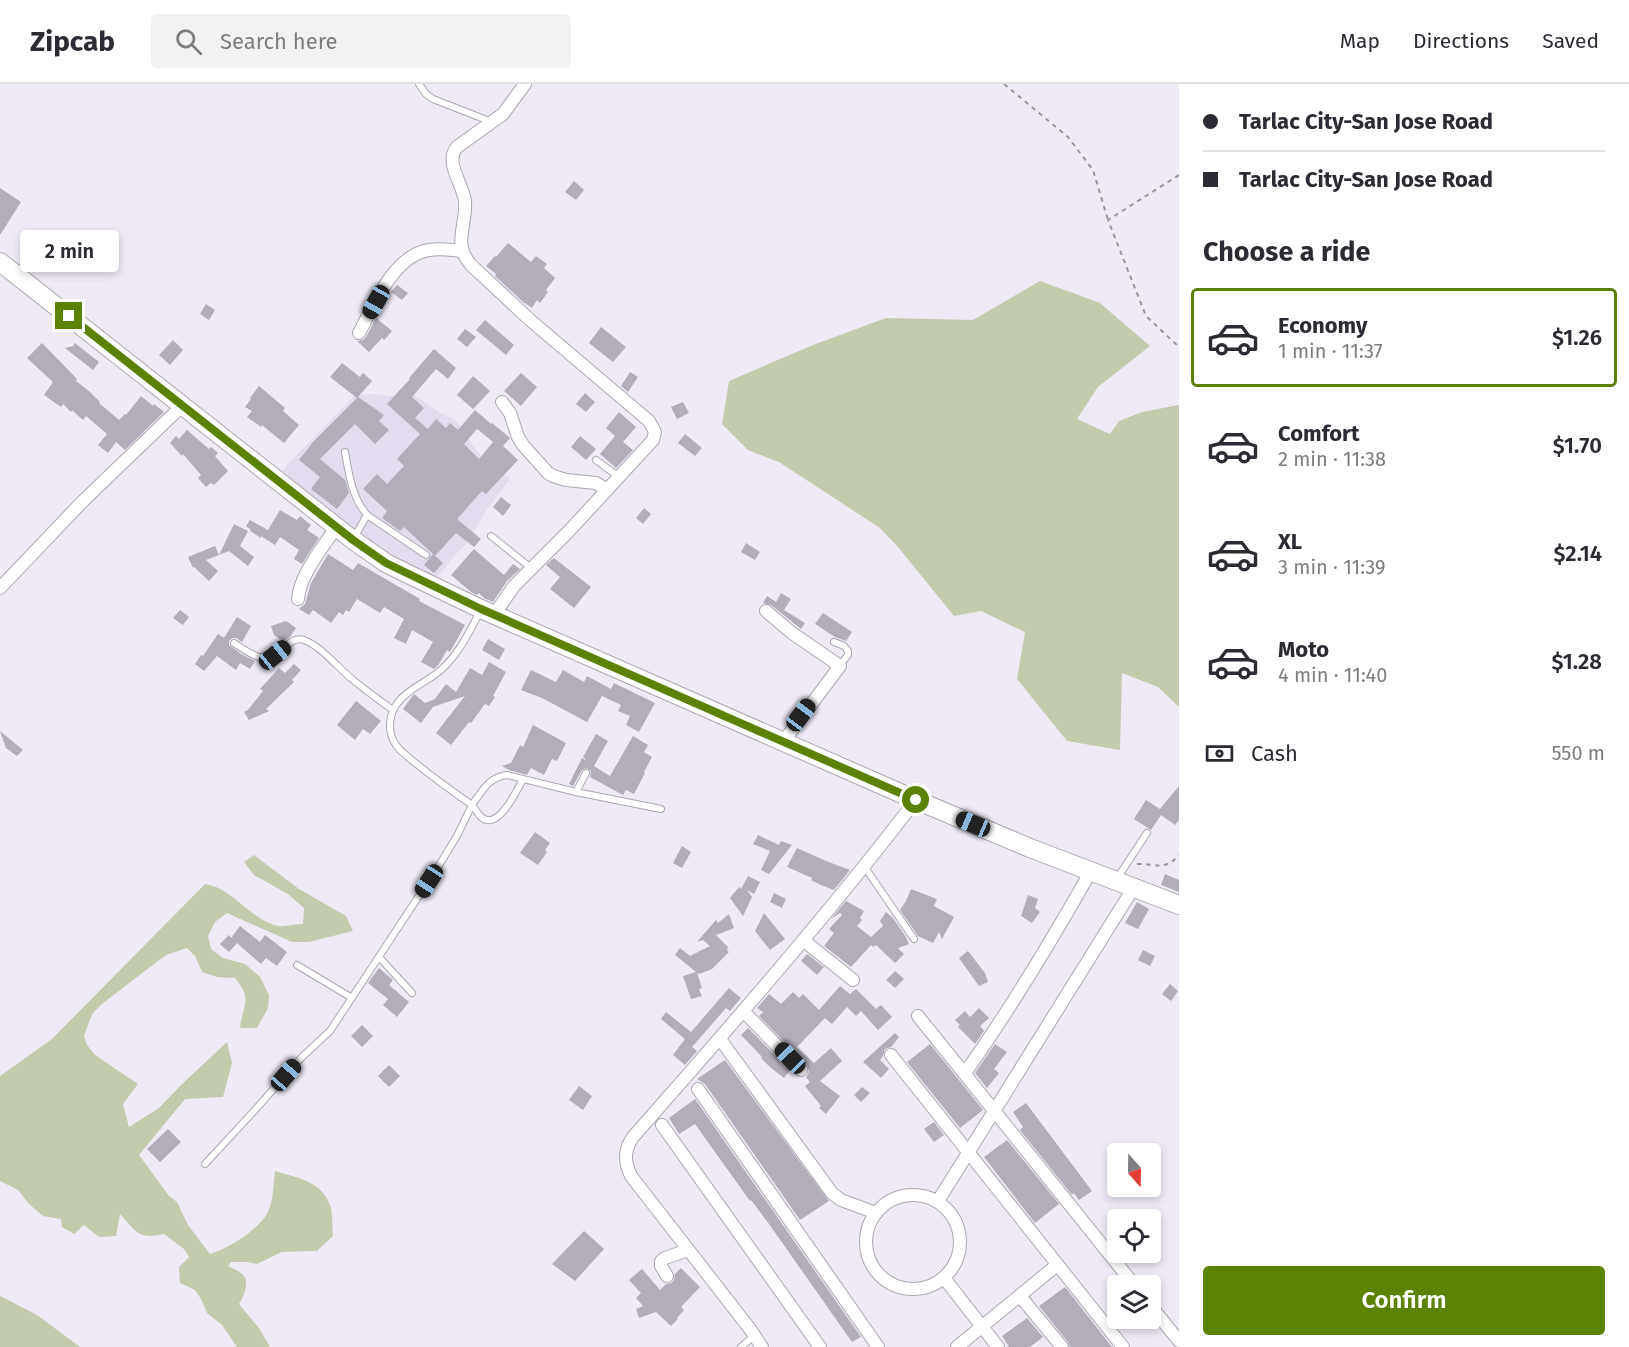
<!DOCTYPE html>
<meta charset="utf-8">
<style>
:root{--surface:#fff;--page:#f2f2f3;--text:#2b2b33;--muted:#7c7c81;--line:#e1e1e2;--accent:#5c8203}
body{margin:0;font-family:"Fira Sans",sans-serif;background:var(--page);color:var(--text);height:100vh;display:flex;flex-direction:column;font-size:22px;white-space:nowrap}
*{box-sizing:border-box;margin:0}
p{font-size:20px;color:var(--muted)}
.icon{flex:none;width:33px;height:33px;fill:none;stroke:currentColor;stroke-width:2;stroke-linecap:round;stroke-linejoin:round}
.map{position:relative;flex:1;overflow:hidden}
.sheet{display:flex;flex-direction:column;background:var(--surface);width:450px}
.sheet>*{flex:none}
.banner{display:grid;align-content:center;height:132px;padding:0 24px;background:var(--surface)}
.needle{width:39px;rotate:160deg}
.buttons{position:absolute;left:1107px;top:1059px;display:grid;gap:12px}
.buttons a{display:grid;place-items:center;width:54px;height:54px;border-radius:6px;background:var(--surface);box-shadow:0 3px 9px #0003;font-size:30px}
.end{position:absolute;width:27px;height:27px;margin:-14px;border:8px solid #5c8203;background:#fff;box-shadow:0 0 0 3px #fff}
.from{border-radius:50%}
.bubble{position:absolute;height:42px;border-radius:6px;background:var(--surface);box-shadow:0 3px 9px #0003;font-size:20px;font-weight:600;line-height:42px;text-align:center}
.car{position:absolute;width:18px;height:36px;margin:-18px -9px;border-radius:8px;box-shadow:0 0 4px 2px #0007;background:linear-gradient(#222 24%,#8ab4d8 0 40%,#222 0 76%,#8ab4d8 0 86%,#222 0)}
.banner b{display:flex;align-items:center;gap:21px;height:57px;font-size:22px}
.banner b+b{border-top:2px solid var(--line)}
.banner i{width:15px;height:15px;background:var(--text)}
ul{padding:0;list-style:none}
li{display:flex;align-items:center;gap:18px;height:99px;margin:0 12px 9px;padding:0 12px;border:3px solid transparent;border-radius:6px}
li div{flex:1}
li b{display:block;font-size:22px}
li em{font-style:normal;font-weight:600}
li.on{border-color:var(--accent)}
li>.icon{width:54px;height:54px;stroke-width:1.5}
h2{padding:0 24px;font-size:27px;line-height:72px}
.pay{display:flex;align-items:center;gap:15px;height:66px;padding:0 24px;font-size:22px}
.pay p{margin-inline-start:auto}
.cta{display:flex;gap:12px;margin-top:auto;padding:12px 24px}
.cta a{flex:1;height:69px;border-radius:6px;background:var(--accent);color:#fff;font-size:24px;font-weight:600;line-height:69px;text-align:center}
header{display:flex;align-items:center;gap:36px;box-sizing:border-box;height:84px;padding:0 30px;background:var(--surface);border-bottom:2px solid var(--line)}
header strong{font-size:28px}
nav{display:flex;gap:33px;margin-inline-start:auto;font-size:21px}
.search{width:420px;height:54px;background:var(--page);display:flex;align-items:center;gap:15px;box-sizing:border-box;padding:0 21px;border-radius:6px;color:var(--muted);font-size:22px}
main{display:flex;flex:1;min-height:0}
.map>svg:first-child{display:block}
.built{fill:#e3dbee}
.green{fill:#c2cbac}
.building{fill:#b2adb9;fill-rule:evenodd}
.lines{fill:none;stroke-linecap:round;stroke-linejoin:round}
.lane-casing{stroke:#aba7b2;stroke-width:8}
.street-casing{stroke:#aba7b2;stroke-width:14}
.secondary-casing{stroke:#aba7b2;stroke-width:20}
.path{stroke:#9a979f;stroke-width:2;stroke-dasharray:4.5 4.5;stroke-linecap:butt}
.lane{stroke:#fff;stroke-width:6}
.street{stroke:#fff;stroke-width:12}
.secondary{stroke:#fff;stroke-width:18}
.route{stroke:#5c8203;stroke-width:8}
</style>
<header>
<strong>Zipcab</strong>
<div class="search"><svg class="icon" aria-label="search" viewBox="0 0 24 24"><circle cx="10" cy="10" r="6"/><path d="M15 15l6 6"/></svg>Search here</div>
<nav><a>Map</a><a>Directions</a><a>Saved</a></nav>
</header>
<main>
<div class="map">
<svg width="1179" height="1263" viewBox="0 0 1179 1263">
<rect width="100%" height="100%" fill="#efeaf6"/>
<polygon class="built" points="375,310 389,312 413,310 438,328 453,335 466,348 472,361 488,379 510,395 484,430 469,457 457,469 434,497 388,471 281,389 291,376 296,372 355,311"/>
<g class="green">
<polygon points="1040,197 1100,219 1150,262 1098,303 1077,335 1110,350 1119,337 1142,328 1179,321 1179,623 1158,603 1122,589 1120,666 1067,657 1017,595 1025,548 981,527 954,532 898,463 880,444 779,378 748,366 722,340 729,297 813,261 886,234 973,236"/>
<path d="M 254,771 L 299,805 L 346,832 L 353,847 L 309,858 L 292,858 L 227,829 L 215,838 L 208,852 L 211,865 L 223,874 L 245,880 L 260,893 L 269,911 L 268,924 L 257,944 L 240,944 C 243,920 253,916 235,894 L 217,893 L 202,888 L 195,872 L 187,864 L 166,871 L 103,919 L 92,930 L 84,952 L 87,961 L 95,971 L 138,1000 L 123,1020 L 129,1043 L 159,1024 L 180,1002 L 227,958 L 232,979 L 223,1013 L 185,1015 L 139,1071 L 169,1112 L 177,1118 L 188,1141 L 210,1170 C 228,1165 254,1148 265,1133 C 274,1121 273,1101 275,1087 C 298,1094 323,1097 331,1124 C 333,1132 332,1143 333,1152 L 317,1167 L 282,1168 L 257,1180 L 247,1178 L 231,1178 L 228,1182 C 231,1184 237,1186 241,1189 C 251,1196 244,1212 239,1220 L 259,1244 L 270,1263 L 237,1263 L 222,1241 L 207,1229 L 201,1215 L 195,1206 L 180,1199 L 179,1183 L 189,1173 L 184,1165 L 164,1150 C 139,1156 136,1148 120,1130 L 116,1152 L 99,1153 L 84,1141 L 74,1150 L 62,1143 L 61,1135 L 43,1132 L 29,1120 L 18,1106 L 0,1097 L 0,992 L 52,955 L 205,800 C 234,804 250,837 279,842 C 286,843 296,840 303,840 L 304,824 L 288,810 L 254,791 L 244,778 Z"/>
<polygon points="0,1212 37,1231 80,1263 0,1263"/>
</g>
<g class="building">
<polygon points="574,97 584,106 576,116 565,108"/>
<polygon points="0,104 21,118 0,151"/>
<polygon points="508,159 531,178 536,172 547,180 544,184 555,194 546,206 548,208 540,219 537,216 532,224 523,218 495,192 496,190 486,182 495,172 496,173"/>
<polygon points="397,201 408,209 402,216 391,208"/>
<polygon points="206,220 215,226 209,236 200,230"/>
<polygon points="376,234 392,247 384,256 382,254 369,268 357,257 363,256 366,253"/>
<polygon points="485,236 514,261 506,271 476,246"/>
<polygon points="601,243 626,263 613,278 589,259"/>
<polygon points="465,245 476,253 467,263 457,255"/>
<polygon points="173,256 183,266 170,281 159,271"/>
<polygon points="42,259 77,295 76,297 90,308 100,318 99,319 119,336 125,330 126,331 141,312 153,322 154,320 164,328 125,366 116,358 108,369 98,361 107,350 86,332 83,336 72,326 71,328 63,320 61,323 44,311 53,298 27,274"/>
<polygon points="75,259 99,278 93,286 65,264 73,262"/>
<path d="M 434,265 L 456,284 L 448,295 L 436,285 L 412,313 L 424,324 L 415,334 L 428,345 L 436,335 L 446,344 L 450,339 L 458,346 L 475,326 L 491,340 L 492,339 L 509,353 L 510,354 L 503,362 L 518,376 L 486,410 L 482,407 L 457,435 L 481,455 L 474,463 L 456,449 L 435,472 L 404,443 L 400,447 L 382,434 L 387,427 L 363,405 L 377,390 L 387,400 L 404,382 L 397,375 L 420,350 L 387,320 L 410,295 L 409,294 ZM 477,345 L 493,358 L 479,375 L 464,360 Z"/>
<polygon points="342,279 360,293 363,289 372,297 358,313 384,331 379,337 389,346 375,360 355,340 320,375 345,396 349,409 337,425 311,405 320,393 299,376 311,361 311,360 357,314 330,293"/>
<polygon points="630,288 638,293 628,308 621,302"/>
<polygon points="521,289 537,303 521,322 504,307"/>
<polygon points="473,292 490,307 473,325 457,311"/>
<polygon points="259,302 285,324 283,327 299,341 284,359 262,341 261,343 247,333 252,327 245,323 251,315 250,314"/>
<polygon points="585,309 595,318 586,328 576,320"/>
<polygon points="683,318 689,329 677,335 671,323"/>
<polygon points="619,328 636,343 623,358 633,366 616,384 600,370 615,352 606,344"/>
<polygon points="187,346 209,365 211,363 218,369 215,372 228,387 214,401 211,399 206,403 198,394 201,391 183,370 182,372 170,359 176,352 179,355"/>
<polygon points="685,350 702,364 695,372 678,359"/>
<polygon points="580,352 596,365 586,376 571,363"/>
<polygon points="501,413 511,421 503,432 493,423"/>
<polygon points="644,424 651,430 643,440 636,434"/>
<polygon points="280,426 297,436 300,432 311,441 307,446 319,454 302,480 294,475 299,466 280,453 275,461 261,452 261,454 250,447 251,446 246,442 250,436 268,446"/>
<polygon points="234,440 248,447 240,462 254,473 248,482 229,467 219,471"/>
<polygon points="746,459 760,468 755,476 741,468"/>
<polygon points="215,462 219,471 206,476 218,487 209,497 194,483 193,484 188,473"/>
<polygon points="474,465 504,491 513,480 520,485 507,497 493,518 484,514 479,509 477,511 471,508 451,491"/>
<polygon points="328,470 353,486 358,479 420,515 419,517 465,541 450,568 447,566 439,580 434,585 421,578 433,558 412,546 406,560 394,554 404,535 384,523 380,529 357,515 349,528 346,526 343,531 339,528 331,539 313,526 309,531 299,525 305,520 311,499"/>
<polygon points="433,470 443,479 434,489 424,481"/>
<polygon points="554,474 591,503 574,524 550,505 560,493 546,481"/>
<polygon points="781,509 791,515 784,526 805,539 801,545 771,521 763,519 767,512 776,518"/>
<polygon points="180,526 189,533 183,541 173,534"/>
<polygon points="823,529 852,548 846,557 835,553 815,540"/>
<polygon points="237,533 251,542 242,558 236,554 232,554 229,557 229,561 241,570 255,577 250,585 240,579 236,586 217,572 204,587 195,580 201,571 203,572 218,550 224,554"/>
<polygon points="286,537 296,544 290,553 283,557 274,551 271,542"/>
<polygon points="488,555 505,565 499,576 482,566"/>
<polygon points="489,578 506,588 493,612 495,613 489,622 485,620 471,639 469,638 451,661 436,649 465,612 433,623 421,639 403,625 414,610 425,619 435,615 446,600 456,608 470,584 482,591"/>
<polygon points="294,580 301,586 292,596 294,598 266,625 269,627 249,636 244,628 248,626 263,607 260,605 279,584 285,589"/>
<polygon points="531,586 556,598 563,586 584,598 587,592 611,605 614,599 655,619 639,648 626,641 630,632 618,627 621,621 602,612 587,638 542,614 521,606"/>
<polygon points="356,617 381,637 370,650 363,645 355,656 337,641"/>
<polygon points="533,641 566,659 557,677 552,675 544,691 531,684 527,691 509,686 502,682 511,679 520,661 523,663"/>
<polygon points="0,647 23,666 17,672 6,664"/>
<polygon points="596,650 608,657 594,682 610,692 633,652 648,661 644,668 652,673 644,688 645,689 634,710 626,706 623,711 590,693 591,687 586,684 582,686 573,702 569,700 582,674 585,676 585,674 583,673"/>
<polygon points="1179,702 1179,736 1175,741 1161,731 1151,746 1134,735 1146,716 1160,725"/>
<polygon points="535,748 550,759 545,766 547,768 538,781 520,769"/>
<polygon points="758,751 779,761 781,757 792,761 769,790 761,786 770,767 753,760"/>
<polygon points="682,762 691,768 682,784 673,779"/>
<polygon points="797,764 826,777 850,786 834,806 821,801 811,796 812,794 787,783"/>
<polygon points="1165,790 1179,796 1179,808 1161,801"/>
<polygon points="748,792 760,798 754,810 747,806 752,813 743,832 730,814 739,803 741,805"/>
<polygon points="911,805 937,815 934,822 954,833 942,855 939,848 933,859 918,852 900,826 906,817"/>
<polygon points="774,809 786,815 782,824 770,818"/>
<polygon points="1028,811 1038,815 1035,824 1040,828 1032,839 1021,832"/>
<polygon points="846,817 864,827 860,834 862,836 857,842 871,853 883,842 880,837 886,828 893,834 906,853 909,860 898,864 904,870 895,879 876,861 873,863 871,861 851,883 824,862 834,849 829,845 842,831 840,829 831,835"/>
<polygon points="1137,818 1149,825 1138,845 1125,839"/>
<polygon points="764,829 785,855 770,866 755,847"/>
<polygon points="729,830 734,844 716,851 728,863 727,866 729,868 712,885 699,890 697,889 702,904 699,905 702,912 691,915 683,892 696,888 675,871 680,864 690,872 710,862 703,856 697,858 716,836 718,839"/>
<polygon points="240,842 260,858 265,851 287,868 277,882 266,874 261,880 237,859 229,868 220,860 229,851 231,854"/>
<polygon points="1143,866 1155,872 1150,882 1138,876"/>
<polygon points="968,867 985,889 988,898 979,902 959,874"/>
<polygon points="807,870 824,883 817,891 801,877"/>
<polygon points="379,884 393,896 389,901 409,918 397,933 383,921 388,915 368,899"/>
<polygon points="895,887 904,895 895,904 886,896"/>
<polygon points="1170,900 1178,907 1171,917 1162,910"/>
<polygon points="840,902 850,910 856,905 876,925 881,921 892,933 878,946 861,927 856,932 847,923 832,940 825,934 797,963 814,979 831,964 842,977 820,997 840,1012 826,1030 819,1024 821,1022 805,1002 810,998 806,993 809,988 807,981 759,932 763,928 757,924 769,910 781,920 793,908 799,914 803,910 819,926"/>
<polygon points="729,904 741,914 730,927 726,924 692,963 697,967 685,981 673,971 685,955 661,935 666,928 691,948"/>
<polygon points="979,924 989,934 980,942 984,947 975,960 958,943 960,941 955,936 965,927 970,933"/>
<polygon points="362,941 373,952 362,963 351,952"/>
<polygon points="748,944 790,986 784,994 771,984 761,974 762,973 741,951"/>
<polygon points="895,949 899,953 891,963 885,965 883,972 880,976 889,985 881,994 863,978"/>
<polygon points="930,960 983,1026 960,1044 907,978"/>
<polygon points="995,960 1007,968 994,985 999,989 987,1004 975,989"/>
<polygon points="725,976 829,1117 800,1136 705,1000 697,995"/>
<polygon points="389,981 400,992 389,1003 378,992"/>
<polygon points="579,1002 592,1012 583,1026 569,1016"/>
<polygon points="862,1003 870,1009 861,1018 854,1011"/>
<polygon points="695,1015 861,1253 852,1258 769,1140 751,1116 750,1117 695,1040 679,1050 669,1034"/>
<polygon points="1026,1019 1092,1107 1079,1116 1074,1109 1072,1111 1020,1046 1023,1043 1013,1028"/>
<polygon points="934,1038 944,1051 934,1058 924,1045"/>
<polygon points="168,1045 181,1058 160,1078 147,1065"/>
<polygon points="1007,1056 1059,1120 1035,1139 984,1073"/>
<polygon points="584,1147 604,1165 575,1197 552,1180"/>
<polygon points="681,1184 700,1203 681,1223 684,1226 677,1234 678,1235 671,1242 656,1228 639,1234 636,1225 643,1222 636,1214 641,1209 629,1196 642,1185 660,1206 666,1200 671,1199 674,1196 675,1190"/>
<polygon points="1065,1203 1112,1263 1070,1263 1068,1258 1039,1222"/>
<polygon points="1027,1234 1043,1253 1030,1263 1009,1263 1002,1252"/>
</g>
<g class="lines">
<g class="lane-casing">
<g id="lane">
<polyline points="419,0 426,10 433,15 492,38"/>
<path d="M 345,368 C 349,391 352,413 367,431 L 426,471"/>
<polyline points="596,376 619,393"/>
<polyline points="491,452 531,484"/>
<polyline points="354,454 367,431"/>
<polyline points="834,558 844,562 848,567 848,571 840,581"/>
<path d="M 234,559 C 242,564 253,573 263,574 C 279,576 288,551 304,556 C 321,562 338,584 352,595 C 365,606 379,616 393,626"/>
<path d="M 523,695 C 517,706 498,748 481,733 C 478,730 475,725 472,721 C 482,707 489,693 507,691 L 576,708 L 661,725"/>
<polyline points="576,708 586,689"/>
<polyline points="864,782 914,855"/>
<polyline points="1116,796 1147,749"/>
<polyline points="379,873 412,909"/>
<polyline points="297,881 352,914"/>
<path d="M 205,1080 L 255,1026 L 302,973 L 330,947 L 438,783 L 457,752 L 472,721 C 452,707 432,693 413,677 C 407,672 400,667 396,661 C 388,650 388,633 396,621 C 408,603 432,597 446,581 C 461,566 471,544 481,526"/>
<polyline points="741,1263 754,1252"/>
</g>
</g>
<g class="street-casing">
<g id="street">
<path d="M 359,249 C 374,221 394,171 429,166 C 440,164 451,166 462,167"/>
<polyline points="502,318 510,329 518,353 523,361 548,389 553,392 566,396 596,399 607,406"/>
<polyline points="0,504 83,417 183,321"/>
<path d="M 298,515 C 300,490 323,464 336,443"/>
<polyline points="766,527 792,549 840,582 783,658"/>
<path d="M 494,531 L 514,502 L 569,447 L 653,356 L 655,348 L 649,337 L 530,236 L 471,181 C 452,159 467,142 465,117 C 463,100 444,78 457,63 L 503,30 L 525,0"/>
<polyline points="803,856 853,896"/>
<polyline points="743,927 801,986"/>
<polyline points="918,932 1135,1202"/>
<polyline points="720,955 832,1109 841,1116 876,1129"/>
<polyline points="891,971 1123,1263"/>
<path d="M 965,989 C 1011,924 1052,856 1091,787"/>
<polyline points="698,1005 878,1263"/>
<polyline points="662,1041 820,1263"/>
<circle cx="913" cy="1158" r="47"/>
<polyline points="938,1117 1134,803"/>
<polyline points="667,1192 661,1182 661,1177 665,1174 688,1166"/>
<polyline points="944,1194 998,1263"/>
<polyline points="1020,1212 1062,1263"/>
<polyline points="1150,1221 1179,1257"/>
<path d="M 762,1263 L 750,1245 L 631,1092 C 624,1077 624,1066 633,1053 C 730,943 827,832 916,716"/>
<polyline points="957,1263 1057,1181"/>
</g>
</g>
<g class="secondary-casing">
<polyline id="secondary" points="0,178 353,456 386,479 406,489 481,525 916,716 1030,764 1179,821"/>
</g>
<g class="path">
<polyline points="1004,0 1068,53 1093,86 1108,136"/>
<polyline points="1179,91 1108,136 1146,232 1179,263"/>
<path d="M 1137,780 C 1156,779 1164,788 1179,771"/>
</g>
<use href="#lane" class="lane"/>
<use href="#street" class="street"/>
<use href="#secondary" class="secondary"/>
</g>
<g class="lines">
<polyline class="route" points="69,232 353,456 386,479 481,525 916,716"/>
</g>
</svg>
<div class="buttons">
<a><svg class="needle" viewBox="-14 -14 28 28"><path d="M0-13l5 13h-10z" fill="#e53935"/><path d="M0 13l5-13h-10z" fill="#7c7c81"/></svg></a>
<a><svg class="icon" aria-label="locate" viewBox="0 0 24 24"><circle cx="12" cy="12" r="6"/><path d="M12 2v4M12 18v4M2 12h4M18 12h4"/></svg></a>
<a><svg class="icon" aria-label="layers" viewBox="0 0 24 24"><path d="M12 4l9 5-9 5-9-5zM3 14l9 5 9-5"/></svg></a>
</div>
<i class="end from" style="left:916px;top:716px"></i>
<i class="end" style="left:69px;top:232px"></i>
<div class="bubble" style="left:20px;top:146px;width:99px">2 min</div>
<i class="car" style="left:376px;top:218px;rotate:209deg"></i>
<i class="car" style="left:275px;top:571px;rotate:51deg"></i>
<i class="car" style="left:801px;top:631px;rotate:37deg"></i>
<i class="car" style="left:973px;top:740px;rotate:293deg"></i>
<i class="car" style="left:429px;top:797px;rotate:213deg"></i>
<i class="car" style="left:790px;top:974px;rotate:316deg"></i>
<i class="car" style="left:286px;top:991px;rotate:41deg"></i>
</div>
<section class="sheet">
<div class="banner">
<b><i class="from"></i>Tarlac City-San Jose Road</b>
<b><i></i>Tarlac City-San Jose Road</b>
</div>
<h2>Choose a ride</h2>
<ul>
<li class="on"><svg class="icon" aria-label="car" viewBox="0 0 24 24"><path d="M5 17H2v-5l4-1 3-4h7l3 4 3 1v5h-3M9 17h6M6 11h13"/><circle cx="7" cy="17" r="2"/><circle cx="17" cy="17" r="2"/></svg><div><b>Economy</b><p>1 min · 11:37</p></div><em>$1.26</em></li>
<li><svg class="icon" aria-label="car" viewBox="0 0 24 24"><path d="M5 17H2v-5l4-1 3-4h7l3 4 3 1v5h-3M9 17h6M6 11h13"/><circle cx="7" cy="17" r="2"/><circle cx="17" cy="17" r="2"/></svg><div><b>Comfort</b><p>2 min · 11:38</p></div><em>$1.70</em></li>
<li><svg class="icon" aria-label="car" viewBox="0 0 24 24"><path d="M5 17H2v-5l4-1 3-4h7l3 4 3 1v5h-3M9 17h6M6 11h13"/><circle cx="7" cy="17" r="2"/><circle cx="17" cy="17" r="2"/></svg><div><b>XL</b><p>3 min · 11:39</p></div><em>$2.14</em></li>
<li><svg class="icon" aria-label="car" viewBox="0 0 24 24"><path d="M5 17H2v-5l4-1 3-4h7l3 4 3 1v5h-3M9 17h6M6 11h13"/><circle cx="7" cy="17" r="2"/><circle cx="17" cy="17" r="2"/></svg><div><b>Moto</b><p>4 min · 11:40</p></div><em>$1.28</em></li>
</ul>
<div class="pay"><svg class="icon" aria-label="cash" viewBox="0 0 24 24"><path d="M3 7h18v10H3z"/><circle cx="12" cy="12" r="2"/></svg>Cash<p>550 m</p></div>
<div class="cta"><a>Confirm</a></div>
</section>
</main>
